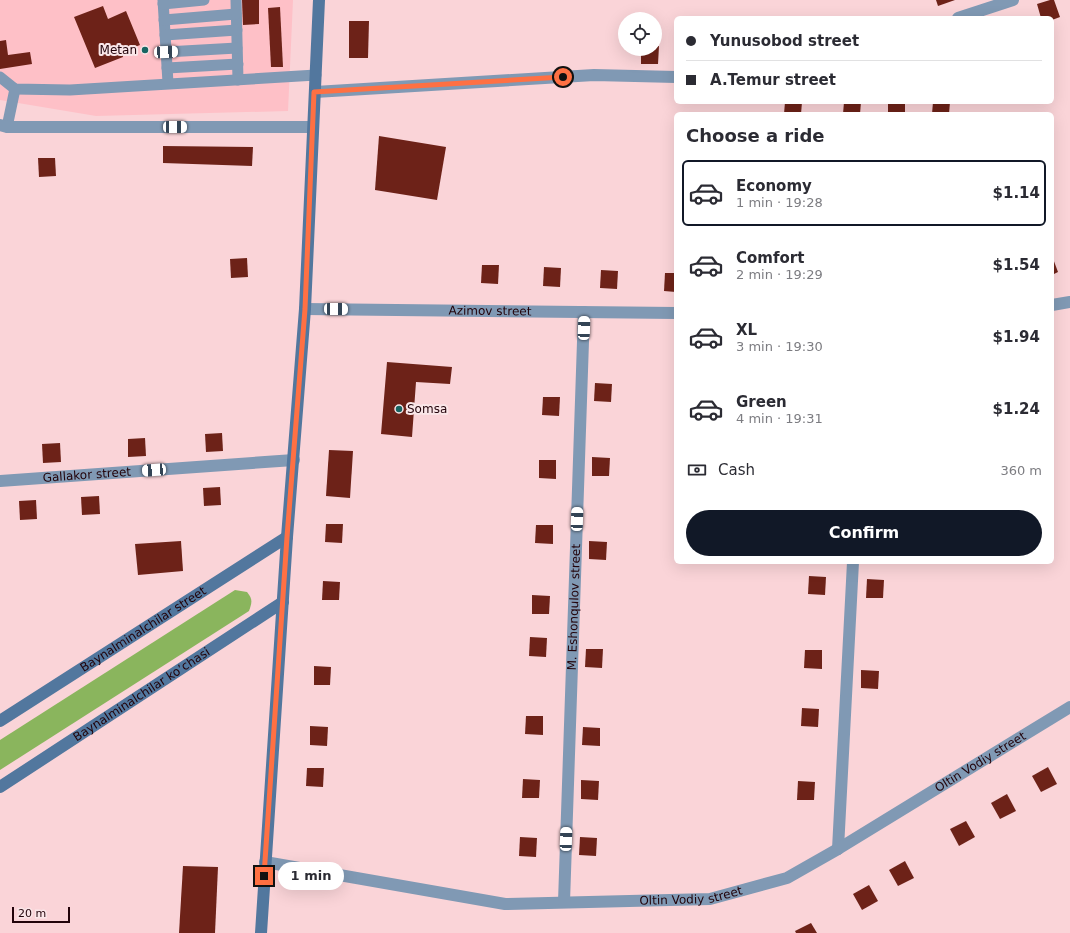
<!DOCTYPE html>
<meta charset="utf-8">
<style>
:root{--surface:#fff;--page:#f7f7f7;--text:#2b2b33;--muted:#7c7c81;--line:#e1e1e2;--accent:#111827}
body{margin:0;font-family:"DejaVu Sans",sans-serif;background:var(--page);color:var(--text);height:100vh;display:flex;flex-direction:column;font-size:15px;white-space:nowrap}
*{box-sizing:border-box;margin:0}
p{font-size:13px;color:var(--muted)}
.icon{flex:none;width:22px;height:22px;fill:none;stroke:currentColor;stroke-width:2;stroke-linecap:round;stroke-linejoin:round}
.map{position:relative;flex:1;overflow:hidden}
.sheet{position:absolute;left:674px;top:112px;width:380px;height:452px;display:flex;flex-direction:column;background:var(--surface);border-radius:6px;box-shadow:0 4px 16px #0002}
.sheet>*{flex:none}
.banner{position:absolute;left:674px;top:16px;width:380px;height:88px;border-radius:6px;box-shadow:0 4px 16px #0002;display:grid;align-content:center;height:88px;padding:0 12px;background:var(--surface)}
.fabs{position:absolute;left:618px;top:12px;display:grid;gap:8px}
.fabs a{display:grid;place-items:center;width:44px;height:44px;border-radius:50%;background:var(--surface);box-shadow:0 4px 16px #0002;font-size:20px}
.scale{position:absolute;left:12px;bottom:10px;width:58px;box-sizing:border-box;padding-left:4px;border:2px solid #22030a;border-top:0;font-size:11px;line-height:14px;white-space:nowrap;color:#22030a;-webkit-text-stroke:3px #fae6e8;paint-order:stroke}
.end{position:absolute;width:18px;height:18px;margin:-9px;border:5px solid #ff7043;background:#111;box-shadow:0 0 0 2px #111}
.from{border-radius:50%}
.bubble{position:absolute;height:28px;border-radius:14px;background:var(--surface);box-shadow:0 4px 16px #0002;font-size:13px;font-weight:600;line-height:28px;text-align:center}
.car{position:absolute;width:12px;height:24px;margin:-12px -6px;border-radius:5px;box-shadow:0 0 3px 1px #0007;background:linear-gradient(#fff 24%,#345 0 40%,#fff 0 76%,#345 0 86%,#fff 0)}
.banner b{display:flex;align-items:center;gap:14px;height:38px;font-size:15px}
.banner b+b{border-top:1px solid var(--line)}
.banner i{width:10px;height:10px;background:var(--text)}
ul{padding:0;list-style:none}
li{display:flex;align-items:center;gap:12px;height:66px;margin:0 8px 6px;padding:0 4px;border:2px solid transparent;border-radius:6px}
li div{flex:1}
li b{display:block;font-size:15px}
li em{font-style:normal;font-weight:600}
li.selected{border-color:var(--accent)}
li>.icon{width:36px;height:36px;stroke-width:1.5}
h2{padding:0 12px;font-size:18px;line-height:48px}
.pay{display:flex;align-items:center;gap:10px;height:44px;padding:0 12px;font-size:15px}
.pay p{margin-inline-start:auto}
.cta{display:flex;gap:8px;margin-top:auto;padding:8px 12px}
.cta a{flex:1;height:46px;border-radius:24px;background:var(--accent);color:#fff;font-size:16px;font-weight:600;line-height:46px;text-align:center}
.map>svg:first-child{display:block}
.built{fill:#fec0c7}
.forest{fill:#8ab55d}
.building{fill:#6d2218}
.lines{fill:none;stroke-linecap:round;stroke-linejoin:round}
.lane{stroke:#8099b4;stroke-width:11}
.street{stroke:#8099b4;stroke-width:12}
.secondary{stroke:#52779e;stroke-width:12}
.route{stroke:#ff7043;stroke-width:5}
.poi-dot{fill:#186562;stroke:#fae6e8;stroke-width:1.5}
.labels{text-anchor:middle;stroke-width:4;stroke-linejoin:round;paint-order:stroke}
.poi-label{font-size:12px;fill:#22030a;stroke:#fae6e8;text-anchor:end}
.street-label{font-size:12px;fill:#22030a;stroke:#fae6e8}
</style>
<div class="map">
<svg width="1070" height="933" viewBox="0 0 1070 933">
<rect width="100%" height="100%" fill="#fad4d8"/>
<polygon class="built" points="0,0 293,0 288,111 96,116 0,100"/>
<path class="forest" d="M 235,590 L 247,592 C 253,599 252,603 249,611 L 0,770 L 0,740 Z"/>
<g class="building">
<polygon points="242,0 259,0 259,24 243,25"/>
<polygon points="936,0 955,0 938,6"/>
<polygon points="1050,0 1054,0 1060,17 1052,20 1052,18 1041,18 1037,4"/>
<polygon points="103,6 108,19 126,11 140,45 122,52 123,57 95,68 74,17"/>
<polygon points="280,7 283,67 271,67 268,8"/>
<polygon points="349,21 369,21 368,58 349,58"/>
<polygon points="6,40 8,55 30,52 32,64 0,69 0,41"/>
<polygon points="655,46 659,46 658,64 641,64 641,49 655,49"/>
<polygon points="785,102 802,102 801,114 784,114"/>
<polygon points="844,102 861,102 860,114 843,114"/>
<rect x="888" y="102" width="17" height="12"/>
<polygon points="933,102 950,102 949,114 932,114"/>
<polygon points="379,136 446,147 437,200 375,190"/>
<polygon points="163,146 253,147 252,166 163,163"/>
<polygon points="38,158 55,158 56,176 39,177"/>
<polygon points="1052,256 1058,272 1052,275"/>
<polygon points="247,258 248,277 231,278 230,259"/>
<polygon points="482,265 499,265 498,284 481,283"/>
<polygon points="544,267 561,268 560,287 543,286"/>
<polygon points="601,270 618,271 617,289 600,288"/>
<polygon points="665,273 676,273 676,292 664,291"/>
<polygon points="387,362 452,367 450,384 416,382 412,437 381,434"/>
<polygon points="595,383 612,384 611,402 594,401"/>
<polygon points="543,397 560,397 559,416 542,415"/>
<polygon points="222,433 223,451 206,452 205,434"/>
<polygon points="145,438 146,456 128,457 128,439"/>
<polygon points="60,443 61,462 43,463 42,444"/>
<polygon points="329,450 353,451 350,498 326,496"/>
<polygon points="592,457 610,458 609,476 592,476"/>
<polygon points="539,460 556,460 556,479 539,478"/>
<polygon points="220,487 221,505 204,506 203,488"/>
<polygon points="99,496 100,514 82,515 81,497"/>
<polygon points="36,500 37,519 20,520 19,501"/>
<polygon points="326,524 343,524 342,543 325,542"/>
<polygon points="536,525 553,525 553,544 535,543"/>
<polygon points="181,541 183,571 138,575 135,544"/>
<polygon points="589,541 607,542 606,560 589,559"/>
<polygon points="809,576 826,577 825,595 808,594"/>
<polygon points="867,579 884,580 883,598 866,598"/>
<polygon points="323,581 340,582 339,600 322,600"/>
<polygon points="532,595 550,596 549,614 532,614"/>
<polygon points="530,637 547,638 546,657 529,656"/>
<polygon points="586,649 603,649 602,668 585,667"/>
<polygon points="805,650 822,650 822,669 804,668"/>
<polygon points="314,666 331,667 330,685 314,685"/>
<polygon points="861,670 879,671 878,689 861,688"/>
<polygon points="802,708 819,709 818,727 801,726"/>
<polygon points="526,716 543,716 543,735 525,734"/>
<polygon points="310,726 328,727 327,746 310,745"/>
<polygon points="583,727 600,728 600,746 582,745"/>
<polygon points="1048,767 1057,784 1041,792 1032,776"/>
<polygon points="307,768 324,768 323,787 306,786"/>
<polygon points="523,779 540,780 539,798 522,798"/>
<polygon points="581,780 599,781 598,800 581,799"/>
<polygon points="798,781 815,782 814,800 797,800"/>
<polygon points="1007,794 1016,811 1000,819 991,803"/>
<polygon points="966,821 975,837 959,846 950,829"/>
<polygon points="520,837 537,838 536,857 519,856"/>
<polygon points="580,837 597,838 596,856 579,855"/>
<polygon points="905,861 914,878 898,886 889,870"/>
<polygon points="183,866 218,867 215,933 179,933"/>
<polygon points="869,885 878,901 862,910 853,894"/>
<polygon points="811,923 817,933 796,933 795,931"/>
</g>
<g class="lines">
<g class="lane">
<polyline points="163,0 168,83"/>
<polyline points="236,0 238,80"/>
<polyline points="163,4 204,0"/>
<polyline points="164,20 236,14"/>
<polyline points="165,35 237,30"/>
<polyline points="166,52 237,48"/>
<polyline points="167,68 238,64"/>
<polyline points="0,77 15,89 70,90 316,75"/>
<polyline points="7,127 15,89"/>
</g>
<g class="street">
<polyline points="958,18 1013,0"/>
<polyline points="315,92 594,75 676,77"/>
<polyline points="0,125 7,127 313,127"/>
<polyline points="1052,305 1070,302"/>
<path id="s1" d="M 305,309 L 676,313"/>
<path id="s2" d="M 0,481 L 294,460"/>
<polyline points="838,849 853,562"/>
<path id="s3" d="M 265,862 L 505,904 L 710,899 L 787,878 L 838,849 L 1070,707"/>
<path id="s4" d="M 564,902 L 584,312"/>
</g>
<g class="secondary">
<path id="s5" d="M 0,721 L 287,537"/>
<path id="s6" d="M 0,787 L 283,602"/>
<polyline points="261,933 287,537 305,309 319,0"/>
</g>
</g>
<g class="lines">
<polyline class="route" points="264,876 287,537 305,309 314,92 563,77"/>
</g>
<g class="poi-dot">
<circle cx="145" cy="50" r="4"/>
<circle cx="399" cy="409" r="4"/>
</g>
<g class="labels">
<g class="poi-label">
<text x="137" y="54">Metan</text>
<text x="407" y="413" text-anchor="start">Somsa</text>
</g>
<g class="street-label">
<text dy="4" stroke="none"><textPath href="#s1" startOffset="185">Azimov street</textPath></text>
<text dy="4" stroke="none"><textPath href="#s2" startOffset="87">Gallakor street</textPath></text>
<text dy="4" stroke="none"><textPath href="#s4" startOffset="295">M. Eshonqulov street</textPath></text>
<text dy="4" stroke="none"><textPath href="#s5" startOffset="170">Baynalminalchilar street</textPath></text>
<text dy="4" stroke="none"><textPath href="#s6" startOffset="169">Baynalminalchilar ko’chasi</textPath></text>
<text dy="4" stroke="none"><textPath href="#s3" startOffset="754">Oltin Vodiy street</textPath></text>
<text dy="4" stroke="none"><textPath href="#s3" startOffset="430">Oltin Vodiy street</textPath></text>
</g>
</g>
</svg>
<div class="fabs">
<a><svg class="icon" aria-label="locate" viewBox="0 0 24 24"><circle cx="12" cy="12" r="6"/><path d="M12 2v4M12 18v4M2 12h4M18 12h4"/></svg></a>
</div>
<div class="scale">20 m</div>
<i class="end from" style="left:563px;top:77px"></i>
<i class="end" style="left:264px;top:876px"></i>
<div class="bubble" style="left:278px;top:862px;width:66px">1 min</div>
<i class="car" style="left:166px;top:52px;rotate:87deg"></i>
<i class="car" style="left:175px;top:127px;rotate:90deg"></i>
<i class="car" style="left:336px;top:309px;rotate:91deg"></i>
<i class="car" style="left:584px;top:328px;rotate:2deg"></i>
<i class="car" style="left:154px;top:470px;rotate:266deg"></i>
<i class="car" style="left:577px;top:519px;rotate:2deg"></i>
<i class="car" style="left:566px;top:839px;rotate:2deg"></i>
<div class="banner">
<b><i class="from"></i>Yunusobod street</b>
<b><i></i>A.Temur street</b>
</div>
<section class="sheet">
<h2>Choose a ride</h2>
<ul>
<li class="selected"><svg class="icon" aria-label="car" viewBox="0 0 24 24"><path d="M5 17H2v-5l4-1 3-4h7l3 4 3 1v5h-3M9 17h6M6 11h13"/><circle cx="7" cy="17" r="2"/><circle cx="17" cy="17" r="2"/></svg><div><b>Economy</b><p>1 min · 19:28</p></div><em>$1.14</em></li>
<li><svg class="icon" aria-label="car" viewBox="0 0 24 24"><path d="M5 17H2v-5l4-1 3-4h7l3 4 3 1v5h-3M9 17h6M6 11h13"/><circle cx="7" cy="17" r="2"/><circle cx="17" cy="17" r="2"/></svg><div><b>Comfort</b><p>2 min · 19:29</p></div><em>$1.54</em></li>
<li><svg class="icon" aria-label="car" viewBox="0 0 24 24"><path d="M5 17H2v-5l4-1 3-4h7l3 4 3 1v5h-3M9 17h6M6 11h13"/><circle cx="7" cy="17" r="2"/><circle cx="17" cy="17" r="2"/></svg><div><b>XL</b><p>3 min · 19:30</p></div><em>$1.94</em></li>
<li><svg class="icon" aria-label="car" viewBox="0 0 24 24"><path d="M5 17H2v-5l4-1 3-4h7l3 4 3 1v5h-3M9 17h6M6 11h13"/><circle cx="7" cy="17" r="2"/><circle cx="17" cy="17" r="2"/></svg><div><b>Green</b><p>4 min · 19:31</p></div><em>$1.24</em></li>
</ul>
<div class="pay"><svg class="icon" aria-label="cash" viewBox="0 0 24 24"><path d="M3 7h18v10H3z"/><circle cx="12" cy="12" r="2"/></svg>Cash<p>360 m</p></div>
<div class="cta"><a>Confirm</a></div>
</section>
</div>
